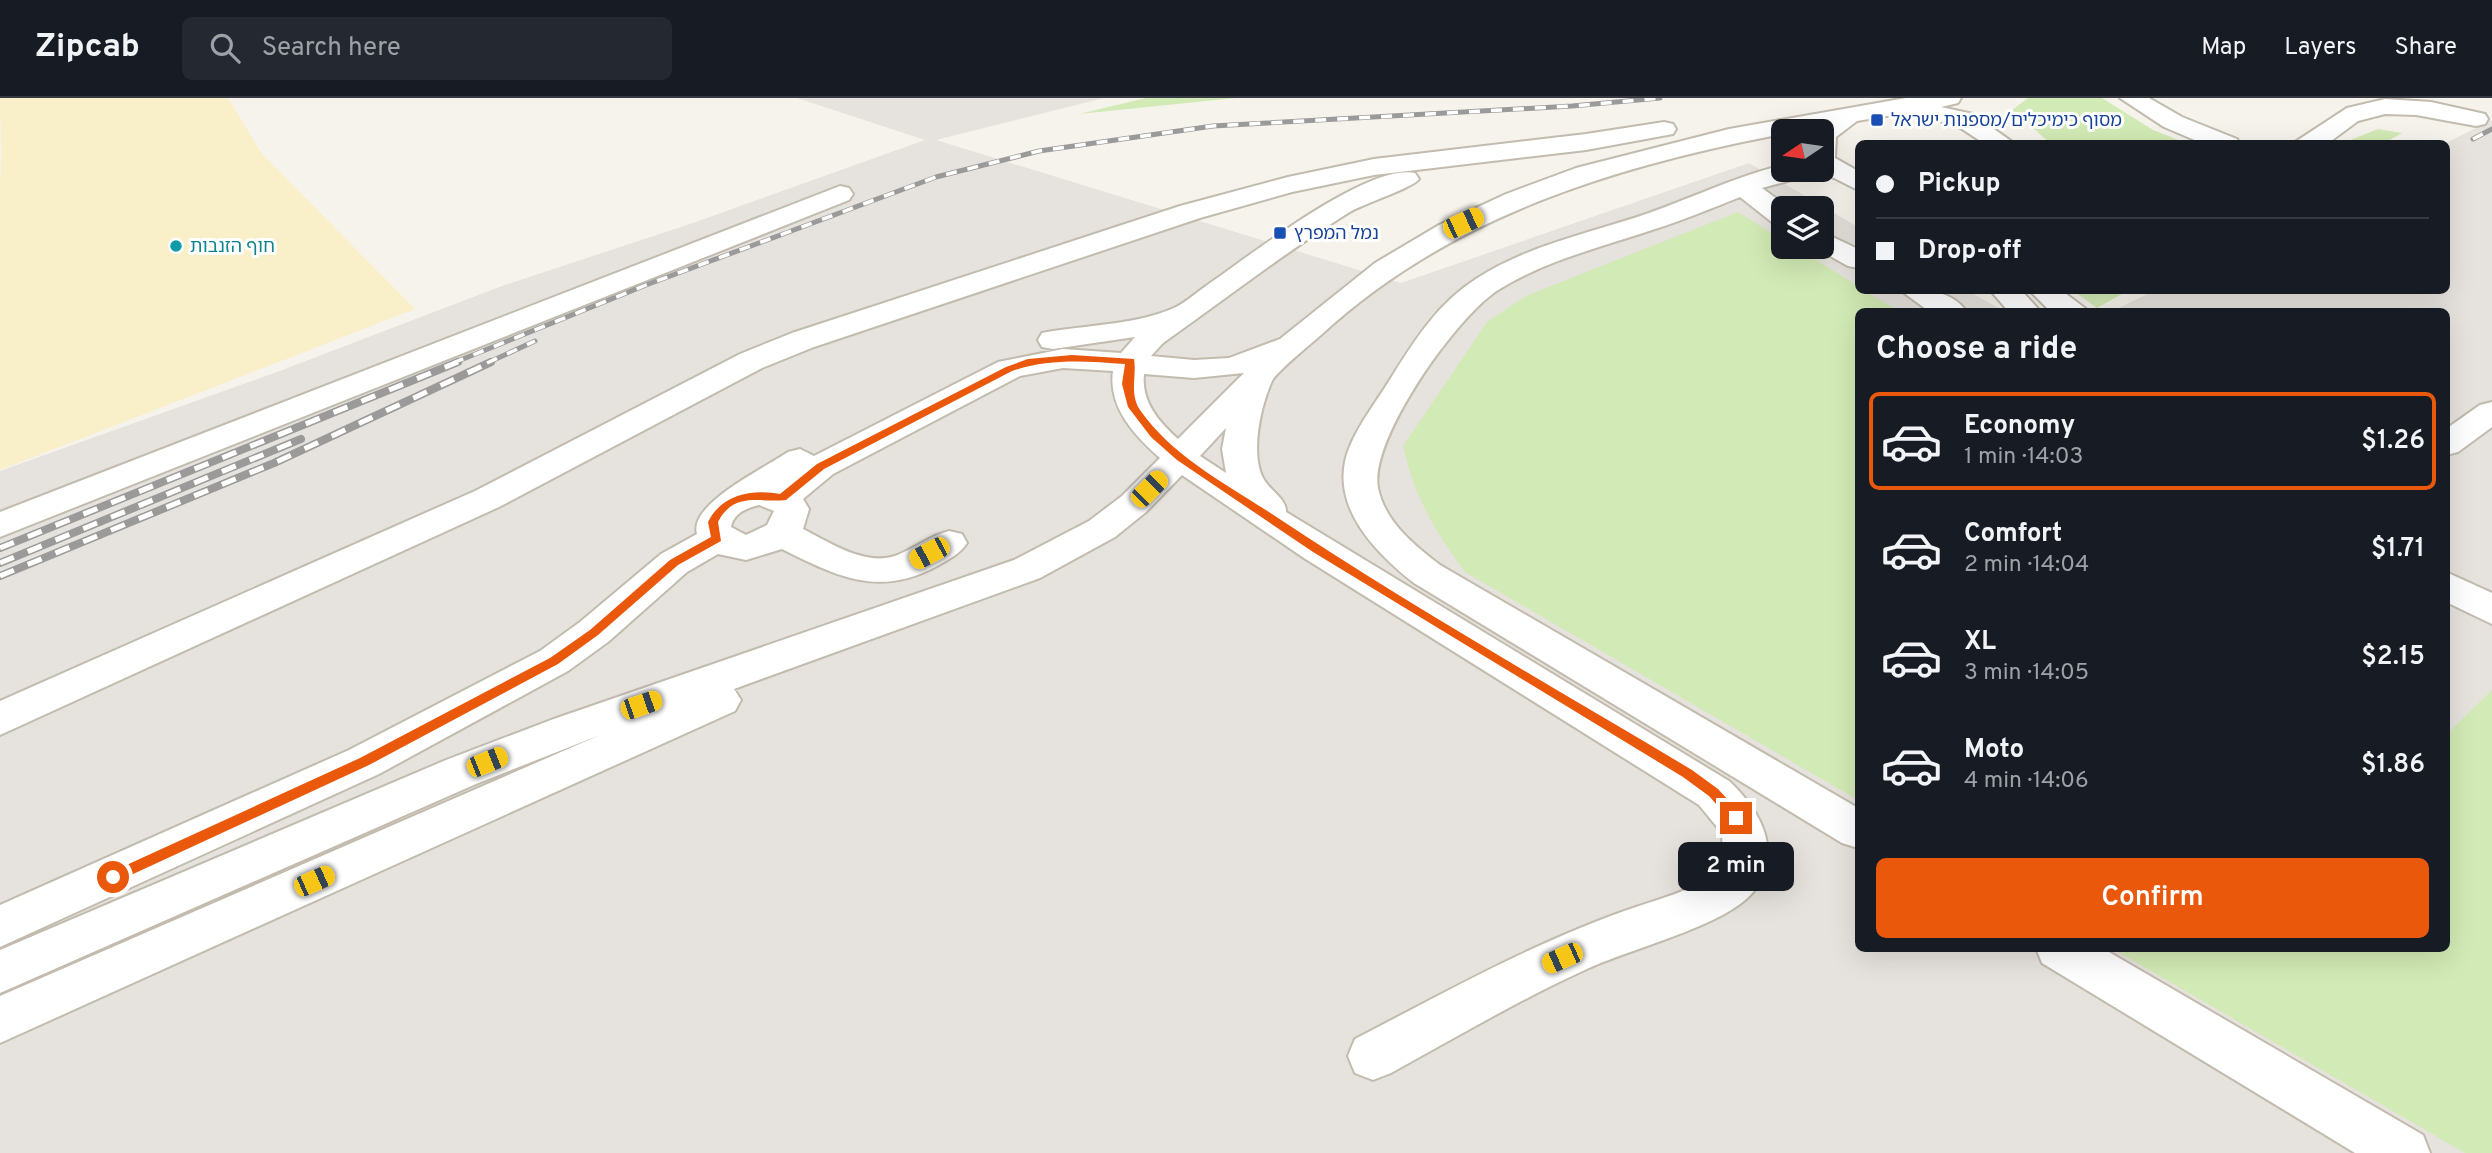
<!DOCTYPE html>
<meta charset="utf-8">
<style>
:root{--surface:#171b24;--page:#242831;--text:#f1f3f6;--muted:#9ea1a6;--line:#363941;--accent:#ea580c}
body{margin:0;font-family:Overpass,"Noto Sans Hebrew",sans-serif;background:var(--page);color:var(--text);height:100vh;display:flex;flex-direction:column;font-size:26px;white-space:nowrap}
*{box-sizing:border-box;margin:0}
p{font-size:23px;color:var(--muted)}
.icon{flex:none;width:38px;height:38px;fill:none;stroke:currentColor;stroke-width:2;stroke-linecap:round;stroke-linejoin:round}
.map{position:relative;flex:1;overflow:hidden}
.sheet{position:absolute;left:1855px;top:210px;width:595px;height:644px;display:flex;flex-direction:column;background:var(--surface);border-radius:10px;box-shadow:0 7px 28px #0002}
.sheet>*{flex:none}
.banner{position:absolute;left:1855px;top:42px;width:595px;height:154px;border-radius:10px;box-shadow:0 7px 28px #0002;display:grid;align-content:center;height:154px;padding:0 21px;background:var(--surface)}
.needle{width:46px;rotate:257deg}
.controls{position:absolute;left:1771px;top:21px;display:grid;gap:14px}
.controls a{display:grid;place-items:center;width:63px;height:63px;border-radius:10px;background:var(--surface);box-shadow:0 7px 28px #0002;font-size:35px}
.end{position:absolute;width:32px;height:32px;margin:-16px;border:9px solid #ea580c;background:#fff;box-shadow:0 0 0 4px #fff}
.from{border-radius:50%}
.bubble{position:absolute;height:49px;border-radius:10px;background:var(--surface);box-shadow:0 7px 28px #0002;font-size:23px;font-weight:600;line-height:49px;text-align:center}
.car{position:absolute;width:21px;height:42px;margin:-21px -10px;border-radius:9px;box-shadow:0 0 5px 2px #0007;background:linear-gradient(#f5c518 24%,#345 0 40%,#f5c518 0 76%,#345 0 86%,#f5c518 0)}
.banner b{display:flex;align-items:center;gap:24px;height:66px;font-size:26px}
.banner b+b{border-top:2px solid var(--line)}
.banner i{width:18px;height:18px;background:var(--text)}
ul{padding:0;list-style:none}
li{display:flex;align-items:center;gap:21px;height:98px;margin:0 14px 10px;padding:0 7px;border:4px solid transparent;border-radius:10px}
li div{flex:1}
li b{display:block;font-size:26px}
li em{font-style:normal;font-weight:600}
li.on{border-color:var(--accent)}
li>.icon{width:63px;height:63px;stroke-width:1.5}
h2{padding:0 21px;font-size:32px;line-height:84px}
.cta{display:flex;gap:14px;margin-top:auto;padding:14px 21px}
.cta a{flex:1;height:80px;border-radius:10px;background:var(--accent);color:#fff;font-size:28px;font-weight:600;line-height:80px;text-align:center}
header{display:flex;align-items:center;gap:42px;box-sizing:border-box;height:98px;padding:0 35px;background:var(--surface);border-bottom:2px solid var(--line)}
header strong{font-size:33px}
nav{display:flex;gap:38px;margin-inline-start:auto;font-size:24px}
.search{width:490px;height:63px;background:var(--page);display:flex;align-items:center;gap:18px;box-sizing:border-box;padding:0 24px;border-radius:10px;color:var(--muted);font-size:26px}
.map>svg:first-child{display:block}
.industrial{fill:#e6e2dd;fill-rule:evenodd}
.green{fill:#d2eab5}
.sand{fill:#f9efc9}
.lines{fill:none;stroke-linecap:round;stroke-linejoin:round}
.minor-casing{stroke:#c2bbae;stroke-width:4}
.minor{fill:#fff;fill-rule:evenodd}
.rail-far1-casing{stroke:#9a9a9a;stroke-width:5}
.rail-casing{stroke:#9a9a9a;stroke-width:8}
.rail-far1{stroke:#fff;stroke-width:3.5;stroke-dasharray:11;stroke-linecap:butt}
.rail{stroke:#fff;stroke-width:5;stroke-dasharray:15;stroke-linecap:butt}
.route{fill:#ea580c}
.transit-dot{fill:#1a4fb4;stroke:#fff;stroke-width:2.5}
.culture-dot{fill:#0f9aa8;stroke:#fff;stroke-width:2.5}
.labels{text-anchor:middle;stroke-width:6;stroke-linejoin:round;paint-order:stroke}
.far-transit-label{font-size:18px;fill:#164399;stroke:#fff;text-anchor:start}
.far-culture-label{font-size:18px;fill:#0d838f;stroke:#fff;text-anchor:start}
</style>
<header>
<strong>Zipcab</strong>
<div class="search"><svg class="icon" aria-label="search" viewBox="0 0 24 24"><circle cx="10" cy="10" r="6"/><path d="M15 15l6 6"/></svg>Search here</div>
<nav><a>Map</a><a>Layers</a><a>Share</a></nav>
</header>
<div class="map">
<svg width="2492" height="1055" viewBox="0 0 2492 1055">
<rect width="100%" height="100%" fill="#f6f3ec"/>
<path class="industrial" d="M 797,0 L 1104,0 L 936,42 L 1401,185 L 1749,65 L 1858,129 L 1858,192 L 1968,193 L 2004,213 L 1858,214 L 1858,850 L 2446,850 L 2446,214 L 2112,213 L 2154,193 L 2446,192 L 2446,45 L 2492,22 L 2492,1055 L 0,1055 L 0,373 L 277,274 L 502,188 L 693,125 L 925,42 ZM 1783,110 L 1822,110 L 1822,149 L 1783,149 Z"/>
<g class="green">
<polygon points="1146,0 1236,0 1079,16"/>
<polygon points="2028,0 2102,0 2153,32 2186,45 2050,45 2012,12"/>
<polygon points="2378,31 2402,35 2384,45 2343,45"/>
<path d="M 1738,114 L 1783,142 L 1783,149 L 1795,149 L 1858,188 L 1858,192 L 1865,193 L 1899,213 L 1858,214 L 1858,702 L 1465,474 C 1434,431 1415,400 1403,348 L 1487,224 L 1526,198 Z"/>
<polygon points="2072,192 2127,192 2127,193 2097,210"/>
<polygon points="2492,592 2492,1055 2465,1055 2113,851 2446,850 2447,636"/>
</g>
<path class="sand" d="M 0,0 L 228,0 L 262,56 L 415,211 L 0,372 L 0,84 C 3,55 0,29 0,0 Z"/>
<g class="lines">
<g class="minor-casing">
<g id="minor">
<path d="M 1906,0 L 1961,0 L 1958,5 L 1941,9 L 1973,16 L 2015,46 L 1985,46 L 1956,27 L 1904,15 L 1857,23 L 1836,39 L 1835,60 L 1858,73 L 1858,92 L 1818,72 L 1822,72 L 1822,33 L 1813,33 L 1816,30 L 1783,33 L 1783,36 C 1615,68 1451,118 1322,236 C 1312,245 1276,274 1272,283 C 1261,307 1250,355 1263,380 C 1269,392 1287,401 1286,414 L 1729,683 C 1761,713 1784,755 1753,794 C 1727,827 1630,851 1589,870 C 1521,901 1456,939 1391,975 L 1373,982 L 1355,975 L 1348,958 L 1355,941 C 1448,893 1540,841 1639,808 C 1666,799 1706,789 1723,764 L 1722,735 L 1699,707 L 1304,460 L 1182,377 L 1146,414 L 1115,439 L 1040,480 L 734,591 L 741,602 L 735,613 L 0,945 L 0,898 L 600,637 L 476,686 L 0,895 L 0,852 L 446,662 L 551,622 L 1014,462 L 1089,423 L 1122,398 L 1160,360 C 1134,337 1108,309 1113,273 L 1063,270 L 1020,278 L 833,376 L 803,401 L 809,411 L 803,431 C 829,444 864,468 895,458 C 914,451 929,438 949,433 L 962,436 L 967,445 C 960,456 949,461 937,468 C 879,500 836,478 782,451 L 746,462 L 718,456 L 687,474 L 608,544 L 568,573 L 379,676 L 0,849 L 0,807 L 349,652 L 540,553 L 580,524 L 661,456 L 697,436 C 688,406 765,370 788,354 L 800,351 L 814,358 L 998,264 L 1063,251 L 1121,255 L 1135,239 L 1053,251 L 1042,249 L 1038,242 L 1042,235 L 1053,233 C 1092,227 1138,226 1174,210 C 1185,205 1196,195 1206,188 C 1247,160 1368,64 1415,75 L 1419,81 C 1413,90 1362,106 1348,115 C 1284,155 1224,202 1163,245 L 1151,258 L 1194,262 L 1229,260 L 1280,241 L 1375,165 L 1439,127 L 1506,96 L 1576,70 L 1729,31 ZM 1244,275 L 1178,341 C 1159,324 1141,304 1144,276 L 1194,280 ZM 1226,330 L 1222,351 L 1226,375 L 1200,358 ZM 759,407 L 774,413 L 767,427 L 746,437 L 731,429 C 733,416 746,410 759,407 Z"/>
<polygon points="2120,0 2149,0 2182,19 2237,41 2240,46 2204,46 2164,29"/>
<polygon points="2385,1 2431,4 2485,16 2488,21 2485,26 2476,28 2416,17 2385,16 2358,23 2327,46 2292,46 2347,10"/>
<polygon points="1664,24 1673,26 1676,31 1673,36 1586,52 1374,77 1292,94 1200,120 814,249 762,270 499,409 0,637 0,603 475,393 740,256 792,235 1180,108 1288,79 1374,61 1586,36"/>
<path d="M 1783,67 L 1783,72 L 1810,72 L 1806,78 L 1762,90 L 1789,110 L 1783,110 L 1783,127 L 1773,125 L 1740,99 C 1712,110 1684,122 1655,131 C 1602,149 1546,162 1498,192 C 1457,218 1369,341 1378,390 C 1385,424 1414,447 1440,467 L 1858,710 L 1858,750 L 1842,745 L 1414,485 C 1373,453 1326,404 1350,348 C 1360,324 1377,303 1391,280 C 1414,243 1438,205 1476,181 C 1528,147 1591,135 1649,115 C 1694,99 1737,78 1783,67 Z"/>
<polygon points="840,88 849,90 853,96 849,102 0,439 0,414"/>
<polygon points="1822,134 1858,151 1858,170 1848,168 1814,149 1822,149"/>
<path d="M 1900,192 C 1924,192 1951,191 1967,214 L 1930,214 Z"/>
<polygon points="1990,192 2021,192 2041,214 2009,214"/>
<polygon points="2029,192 2061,192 2090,214 2051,214"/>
<polygon points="2492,304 2492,329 2458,354 2446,357 2446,331 2480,307"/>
<polygon points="2446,474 2492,495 2492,526 2446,504"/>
<polygon points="2036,850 2102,850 2423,1037 2430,1055 2355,1055 2042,865"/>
</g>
</g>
<use href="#minor" class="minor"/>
<g class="rail-far1-casing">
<g id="rail-far1">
<polyline points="2473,41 2492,31"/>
<polyline points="453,265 646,187 936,79 1039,53 1213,28 1572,8 1660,0"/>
<polyline points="487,265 535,243"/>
</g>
</g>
<g class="rail-casing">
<g id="rail">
<polyline points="0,450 458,264"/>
<polyline points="0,465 301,341"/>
<polyline points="0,478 274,365 491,264"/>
</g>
</g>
<use href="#rail-far1" class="rail-far1"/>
<use href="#rail" class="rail"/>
</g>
<path class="route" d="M 1072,257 L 1134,261 C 1137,278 1129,295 1140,312 C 1172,358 1226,386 1272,416 C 1408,507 1552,588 1692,672 L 1718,691 L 1741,716 L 1741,724 L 1732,724 L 1709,698 L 1683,679 L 1313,454 L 1177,362 L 1151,339 L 1128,309 L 1122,286 L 1125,266 C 1087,263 1049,260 1012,273 L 824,371 L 786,402 C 760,405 734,393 718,424 L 721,443 L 678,467 L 598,537 L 558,566 L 369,667 L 118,783 L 109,783 L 109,775 L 360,660 L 550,560 L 590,532 L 670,462 L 711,439 L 708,424 C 722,396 752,391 780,396 L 817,366 L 1006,269 L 1028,261 Z"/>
<g class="transit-dot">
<rect x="1870" y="15" width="14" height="14" rx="3.5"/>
<rect x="1273" y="128" width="14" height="14" rx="3.5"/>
</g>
<circle class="culture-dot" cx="176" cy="148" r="7"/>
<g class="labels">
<g class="far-transit-label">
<text x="1891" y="28">מסוף כימיכלים/מספנות ישראל</text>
<text x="1294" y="141">נמל המפרץ</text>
</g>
<g class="far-culture-label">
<text x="190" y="154">חוף הזנבות</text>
</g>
</g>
</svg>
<div class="controls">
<a><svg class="needle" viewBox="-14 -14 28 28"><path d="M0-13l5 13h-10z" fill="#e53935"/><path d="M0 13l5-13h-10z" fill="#9ea1a6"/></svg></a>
<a><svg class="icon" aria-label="layers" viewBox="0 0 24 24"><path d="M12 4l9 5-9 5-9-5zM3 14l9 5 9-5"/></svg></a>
</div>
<i class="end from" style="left:113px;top:779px"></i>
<i class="end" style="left:1736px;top:720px"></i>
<div class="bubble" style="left:1678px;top:744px;width:116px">2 min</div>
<i class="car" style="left:1463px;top:125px;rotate:65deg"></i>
<i class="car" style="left:1149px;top:391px;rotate:45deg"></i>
<i class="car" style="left:929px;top:455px;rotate:242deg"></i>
<i class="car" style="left:641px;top:607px;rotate:71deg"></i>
<i class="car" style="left:487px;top:664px;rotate:68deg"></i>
<i class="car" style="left:314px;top:783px;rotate:66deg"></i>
<i class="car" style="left:1562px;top:860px;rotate:246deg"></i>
<div class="banner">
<b><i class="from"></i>Pickup</b>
<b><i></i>Drop-off</b>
</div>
<section class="sheet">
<h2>Choose a ride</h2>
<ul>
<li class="on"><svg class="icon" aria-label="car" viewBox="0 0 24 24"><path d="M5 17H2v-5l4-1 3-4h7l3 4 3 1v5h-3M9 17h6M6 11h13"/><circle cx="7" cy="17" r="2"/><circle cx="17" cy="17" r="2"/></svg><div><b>Economy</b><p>1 min · 14:03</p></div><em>$1.26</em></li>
<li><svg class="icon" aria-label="car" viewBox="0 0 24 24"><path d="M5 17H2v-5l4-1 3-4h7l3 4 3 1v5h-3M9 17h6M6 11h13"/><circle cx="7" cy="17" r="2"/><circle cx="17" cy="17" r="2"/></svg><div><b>Comfort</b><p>2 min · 14:04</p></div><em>$1.71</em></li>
<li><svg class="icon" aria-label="car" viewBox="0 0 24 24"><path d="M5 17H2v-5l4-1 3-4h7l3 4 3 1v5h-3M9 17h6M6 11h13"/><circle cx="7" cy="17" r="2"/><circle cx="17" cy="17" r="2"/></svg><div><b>XL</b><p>3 min · 14:05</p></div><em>$2.15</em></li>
<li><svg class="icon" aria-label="car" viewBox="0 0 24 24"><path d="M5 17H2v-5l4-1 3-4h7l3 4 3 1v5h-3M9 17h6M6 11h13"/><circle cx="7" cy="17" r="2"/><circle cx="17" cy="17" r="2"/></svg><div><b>Moto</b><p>4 min · 14:06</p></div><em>$1.86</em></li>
</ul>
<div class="cta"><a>Confirm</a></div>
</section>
</div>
